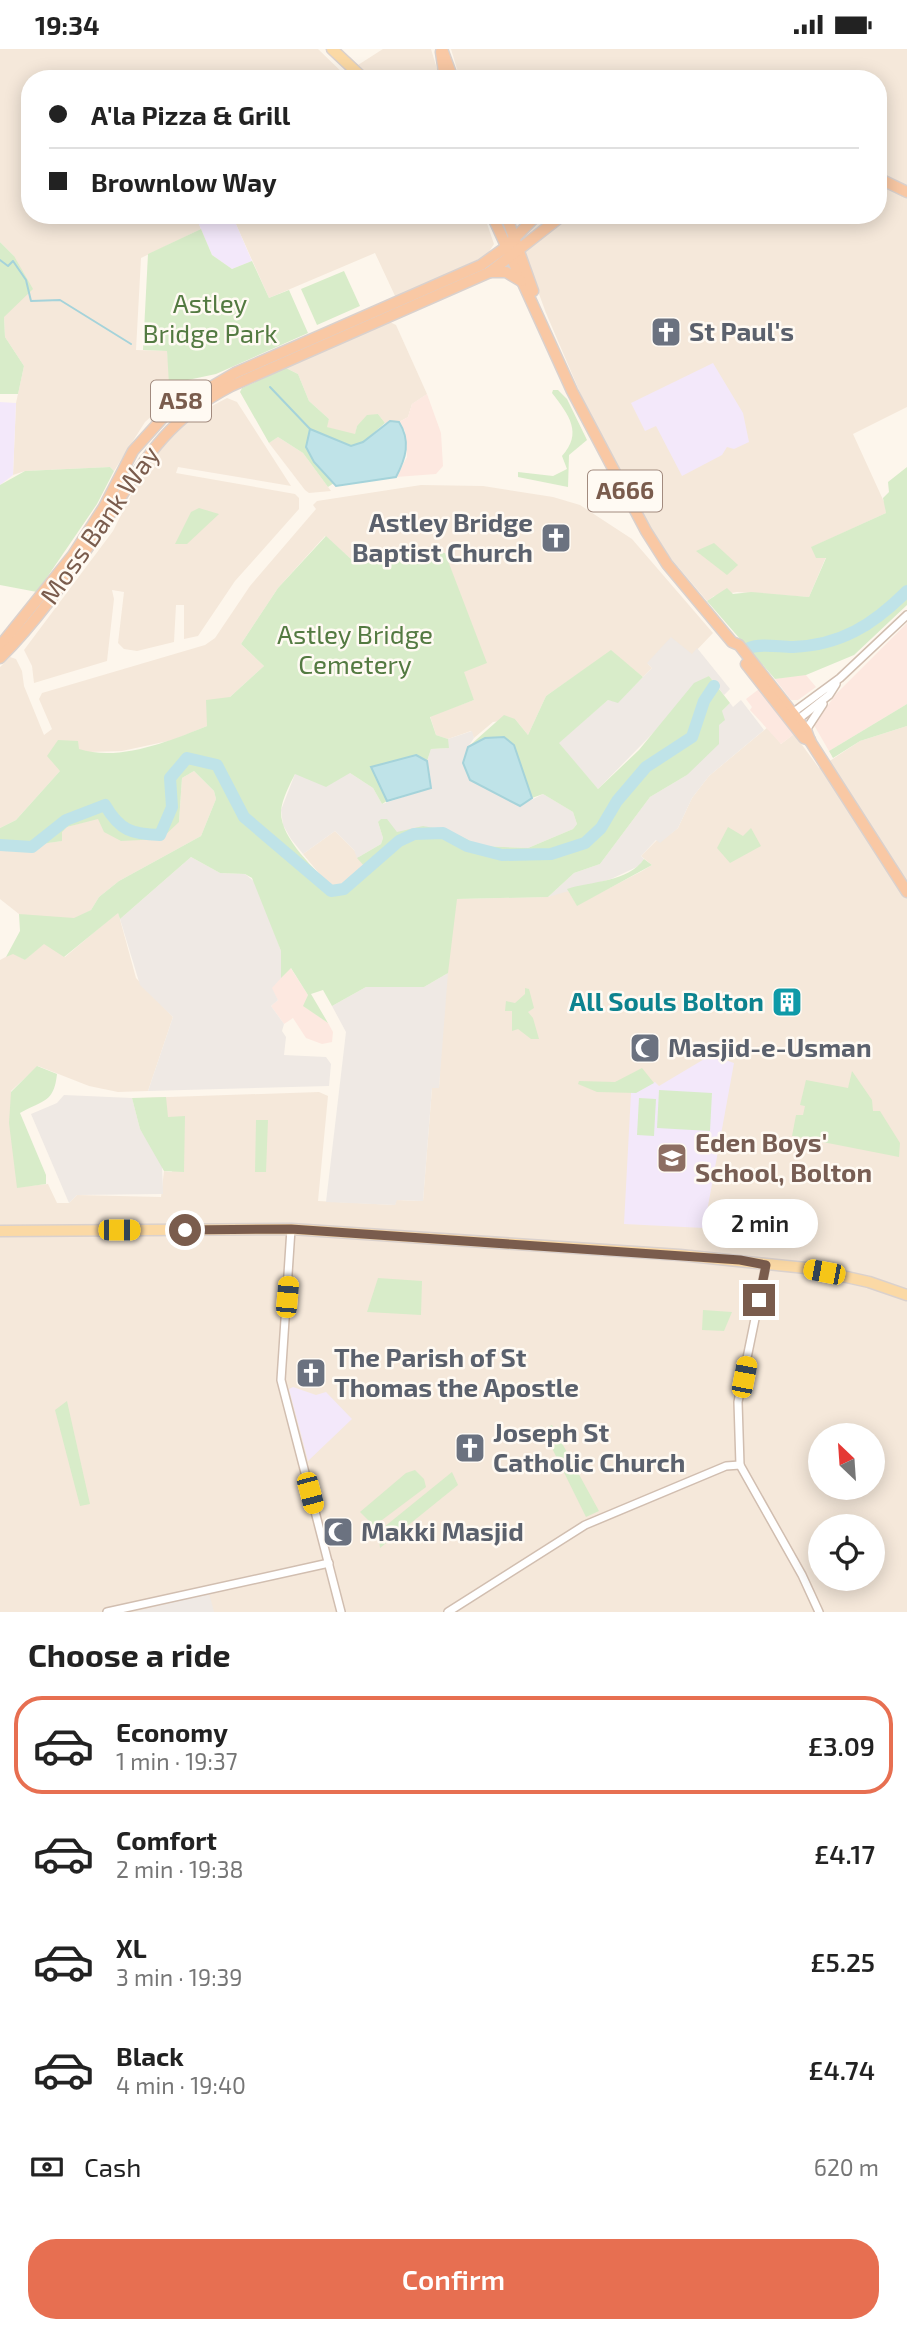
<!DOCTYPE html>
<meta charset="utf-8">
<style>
:root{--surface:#fff;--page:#f6f6f6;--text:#222;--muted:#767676;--line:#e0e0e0;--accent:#e76f51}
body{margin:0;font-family:"Exo 2",sans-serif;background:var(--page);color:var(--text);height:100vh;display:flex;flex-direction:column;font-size:26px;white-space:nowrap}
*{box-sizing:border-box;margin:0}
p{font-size:23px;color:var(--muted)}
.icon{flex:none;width:38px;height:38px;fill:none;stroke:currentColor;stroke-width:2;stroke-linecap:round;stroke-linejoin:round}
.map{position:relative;height:1563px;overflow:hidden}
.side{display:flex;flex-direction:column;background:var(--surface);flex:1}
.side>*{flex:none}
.hud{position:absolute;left:21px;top:21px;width:866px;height:154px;border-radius:28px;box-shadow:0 4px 18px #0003;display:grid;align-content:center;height:154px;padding:0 28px;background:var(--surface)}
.needle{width:46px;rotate:335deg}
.controls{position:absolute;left:808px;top:1374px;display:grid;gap:14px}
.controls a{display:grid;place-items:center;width:77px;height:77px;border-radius:50%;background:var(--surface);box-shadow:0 4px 18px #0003;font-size:35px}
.end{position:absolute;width:32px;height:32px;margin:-16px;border:9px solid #7a5c4d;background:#fff;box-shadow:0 0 0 4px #fff}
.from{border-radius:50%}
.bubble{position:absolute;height:49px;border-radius:24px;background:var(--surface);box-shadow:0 4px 18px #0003;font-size:23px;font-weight:600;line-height:49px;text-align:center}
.car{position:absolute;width:21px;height:42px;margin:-21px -10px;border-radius:9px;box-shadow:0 0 5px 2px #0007;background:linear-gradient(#f5c518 24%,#345 0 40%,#f5c518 0 76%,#345 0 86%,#f5c518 0)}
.hud b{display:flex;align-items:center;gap:24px;height:66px;font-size:26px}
.hud b+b{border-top:2px solid var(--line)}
.hud i{width:18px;height:18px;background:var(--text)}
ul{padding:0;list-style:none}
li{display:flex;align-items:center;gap:21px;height:98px;margin:0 14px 10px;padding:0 14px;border:4px solid transparent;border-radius:28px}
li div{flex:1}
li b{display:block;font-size:26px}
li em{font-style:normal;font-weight:600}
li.on{border-color:var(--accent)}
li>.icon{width:63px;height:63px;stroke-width:1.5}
h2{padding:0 28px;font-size:32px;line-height:84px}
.pay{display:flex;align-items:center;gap:18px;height:77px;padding:0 28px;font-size:26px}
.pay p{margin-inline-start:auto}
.primary-button{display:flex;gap:14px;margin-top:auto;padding:14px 28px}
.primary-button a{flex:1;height:80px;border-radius:28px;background:var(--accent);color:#fff;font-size:28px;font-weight:600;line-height:80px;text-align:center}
.status{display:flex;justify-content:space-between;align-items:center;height:49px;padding:0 35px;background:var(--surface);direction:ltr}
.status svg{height:19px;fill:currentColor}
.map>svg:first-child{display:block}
.residential{fill:#f5e8da;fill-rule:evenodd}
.commercial{fill:#fde8e0}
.industrial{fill:#efe9e4}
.education{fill:#f3e8fa}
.green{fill:#d8ecc9}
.water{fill:#bfe3e8;stroke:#a5d3da;stroke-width:2}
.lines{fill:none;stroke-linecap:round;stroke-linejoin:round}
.stream{stroke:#a5d3da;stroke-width:2}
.river{stroke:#bfe3e8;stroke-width:12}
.tertiary-casing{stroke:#d1beb0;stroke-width:10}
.primary-casing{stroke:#dad1cd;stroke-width:13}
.trunk-casing{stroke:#dad1cd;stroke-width:13}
.tertiary{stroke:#fff;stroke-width:7}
.primary{stroke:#fbd9a5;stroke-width:10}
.trunk{stroke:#f9c8a4;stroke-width:10}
.route{stroke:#7a5c4d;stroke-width:9}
.labels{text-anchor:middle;stroke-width:5;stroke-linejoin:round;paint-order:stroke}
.shield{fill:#fffaf3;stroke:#a28b7f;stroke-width:2}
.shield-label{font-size:24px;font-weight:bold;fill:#7a5c4d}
.park-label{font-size:26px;fill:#537a41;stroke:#fffaf3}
.worship-label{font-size:26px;font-weight:bold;fill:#5b616d;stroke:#fffaf3;text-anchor:start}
.street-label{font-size:26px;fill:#7a5c4d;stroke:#fffaf3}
.culture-label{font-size:26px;font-weight:bold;fill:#0d838f;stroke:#fffaf3;text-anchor:end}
.education-label{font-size:26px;font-weight:bold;fill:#785e54;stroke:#fffaf3;text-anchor:start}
</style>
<div class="status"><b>19:34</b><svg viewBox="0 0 49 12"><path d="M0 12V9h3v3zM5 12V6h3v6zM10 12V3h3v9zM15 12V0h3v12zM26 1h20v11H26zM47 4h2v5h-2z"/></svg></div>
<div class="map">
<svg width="907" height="1563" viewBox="0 0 907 1563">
<rect width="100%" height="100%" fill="#fdf6ec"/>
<g class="residential">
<polygon points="0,0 318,0 349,30 30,30 30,166 195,166 201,180 141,209 136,301 167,302 172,349 145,373 114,422 110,418 25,422 13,426 16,354 24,317 5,288 4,268 14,207 0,193"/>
<polygon points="383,0 431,0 440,30 372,30 358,16"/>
<polygon points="451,0 907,0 907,358 853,385 885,455 886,464 812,498 826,508 809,548 737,543 714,547 707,552 662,499 593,374 546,264 510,166 878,166 878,30 460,30"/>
<polygon points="232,166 484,166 494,195 487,206 396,249 375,204 269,249"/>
<polygon points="390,273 396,276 427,345 412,355 408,368 399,373 385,374 378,365 357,377 355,386 326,378 329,370 309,352 298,325 286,319"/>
<polygon points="227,349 237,353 291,437 178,418 176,424 295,445 299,449 299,460 235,532 198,587 184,590 184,556 176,556 174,593 137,602 124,600 118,594 124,543 112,541 114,550 107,612 34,634 32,617 24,601 113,482 143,422 176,383 195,366"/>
<polygon points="278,388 303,404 331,442 309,444 305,441 269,394"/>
<polygon points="421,436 483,437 553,448 580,456 632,490 713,584 693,605 648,615 652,619 643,628 611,602 546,647 528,686 515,670 493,673 474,689 471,682 448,690 436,686 430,667 474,651 386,499 352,511 325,487 278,539 241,595 264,617 230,648 207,677 173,691 122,702 88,703 79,701 16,771 0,779 0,618 10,608 16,610 22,622 24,637 44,686 52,680 39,650 42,644 205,596 215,589 250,537 316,460 313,456 317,452"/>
<path d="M 907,677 L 907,1563 L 0,1563 L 0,911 L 13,904 L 25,911 L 44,894 L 65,908 L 118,863 L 136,929 L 173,968 L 148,1042 L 118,1043 L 89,1037 L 38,1017 L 11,1042 L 18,1138 L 48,1135 L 57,1154 L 69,1154 L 77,1146 L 161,1148 L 164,1122 L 172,1123 L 140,1049 L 319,1043 L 328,1047 L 318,1152 L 395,1156 L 396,1151 L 423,1152 L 432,1039 L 439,1039 L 443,956 L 456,850 L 548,848 L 567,840 L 577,856 L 642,822 L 652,816 L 641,807 L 657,791 L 660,793 L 678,779 L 692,749 L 709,727 L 768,678 L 781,695 L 794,685 L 819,719 L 860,692 ZM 821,1386 L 873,1386 L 873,1438 L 821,1438 ZM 821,1477 L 873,1477 L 873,1530 L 821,1530 Z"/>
<polygon points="194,722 214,742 216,750 201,787 119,832 99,848 91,861 74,870 31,869 19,865 0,850 0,801 61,792 61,783 67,778 98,769 179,773 182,729"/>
<polygon points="335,782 354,801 366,818 340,840 332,840 303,805"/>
</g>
<g class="commercial">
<polygon points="427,345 441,384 443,417 436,425 396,428 407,408 405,382 399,373 408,368 412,355"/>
<polygon points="907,574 907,655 829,702 814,676 836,645"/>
<polygon points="805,625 816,638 798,651 791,651 775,630"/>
<polygon points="759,640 794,685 781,695 750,661 752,658 746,650"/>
<polygon points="290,918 308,946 304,957 328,974 333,983 332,993 322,995 306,989 293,969 284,975 271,957 278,951 271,939"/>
</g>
<g class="industrial">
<polygon points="671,588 692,605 697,599 730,640 724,646 709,627 598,740 558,694 608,651 618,653 652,619 647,614"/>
<polygon points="741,651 764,681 709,727 692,749 678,779 660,794 656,791 641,807 644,810 639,817 611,830 548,848 574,824 600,815 650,748 687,726 719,676 722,662 730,654 733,658"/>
<polygon points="472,682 474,689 468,698 510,750 520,757 543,745 573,763 577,775 573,780 528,799 481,797 450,782 397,783 378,773 383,789 381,795 357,809 354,801 335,782 303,805 291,790 283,776 281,761 295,725 350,724 373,739 382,755 431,739 427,712 431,700 448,699 448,690"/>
<polygon points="191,808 220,824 245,825 256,834 281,902 281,929 272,939 278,951 271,957 284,975 282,982 286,988 284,1006 326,1008 331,1015 329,1037 148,1042 173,968 140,936 120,870"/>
<polygon points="448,924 439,1039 432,1039 423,1152 397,1151 395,1156 326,1153 346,983 332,957 366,938 424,938"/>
<polygon points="64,1046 132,1049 140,1080 162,1114 163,1145 77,1146 69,1154 31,1065 57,1054"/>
<polygon points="209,1544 214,1563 134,1563"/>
</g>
<g class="education">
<polygon points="195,166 232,166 252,212 232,220 212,206"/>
<polygon points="713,314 743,364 749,393 734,400 727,398 722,406 682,427 656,377 645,382 631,354"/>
<polygon points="0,353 16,354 13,426 0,436"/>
<polygon points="711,1006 734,1014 704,1179 624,1175 631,1044 655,1033 659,1037"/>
<polygon points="293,1338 316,1346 326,1343 352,1370 308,1412 289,1340"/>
</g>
<g class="green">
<polygon points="201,180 212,206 232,220 252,212 269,249 289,241 308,284 216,325 169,335 167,302 143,301 148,205"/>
<polygon points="0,193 14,207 33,240 4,268 5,288 24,317 18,345 0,345"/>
<polygon points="344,222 360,257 317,276 301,240"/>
<polygon points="286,319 298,325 309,352 329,370 327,378 355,385 357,377 367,366 378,365 385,374 363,393 351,397 310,381 314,413 334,434 328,438 303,404 278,388 269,394 240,343 242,339"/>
<path d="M 553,341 L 558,341 L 567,350 L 587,391 L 569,406 L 568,438 L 518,428 L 518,423 L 553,427 L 567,420 L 562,407 C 583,384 569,366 552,344 Z"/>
<polygon points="110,418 114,422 97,455 37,543 0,536 0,436 25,422"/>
<polygon points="907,418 907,556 854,606 806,626 775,630 707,552 727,539 733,545 751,543 809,548 826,509 816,509 811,498 886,464 883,449 889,443 888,433"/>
<polygon points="199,459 219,465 187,495 175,495 191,463"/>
<path d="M 326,487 L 352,511 L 386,499 L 445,504 L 487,614 L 464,623 L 474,651 L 430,668 L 436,686 L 448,690 L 449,699 L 431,700 L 427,712 L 416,706 L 371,718 L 387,752 L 382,755 L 373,739 L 350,724 L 326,738 L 295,725 C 290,735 282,750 281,762 C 280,790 316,820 333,840 L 340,840 L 365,818 L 357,809 L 381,795 L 383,789 L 378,773 L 381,770 L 387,770 L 397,783 L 423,777 L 450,782 L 481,797 L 528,799 L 573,780 L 577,775 L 573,763 L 543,745 L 532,749 L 514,695 L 485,689 L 468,698 L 504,666 L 515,670 L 528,686 L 546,647 L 611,601 L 643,628 L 618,654 L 608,651 L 559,694 L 598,740 L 639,701 L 694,634 L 709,627 L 730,654 L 722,662 L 725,671 L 719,676 L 719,695 L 687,726 L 650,748 L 600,815 L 574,824 L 548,848 L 457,850 L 448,924 L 424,938 L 366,938 L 332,957 L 323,941 L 311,945 L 328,974 L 303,957 L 308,946 L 291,919 L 281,929 L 281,902 L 252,829 L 245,825 L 220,824 L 191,808 L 120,870 L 118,864 L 64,908 L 44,895 L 25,911 L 13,905 L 6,908 L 20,882 L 19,865 L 74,869 L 91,861 L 99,848 L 119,832 L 201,787 L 216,750 L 214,742 L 194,722 L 182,729 L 179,773 L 161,790 L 121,792 L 104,783 L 98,770 L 67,778 L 62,783 L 62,792 L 0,801 L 0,779 L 16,771 L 60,722 L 47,707 L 58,691 L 78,692 L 79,700 C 119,713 170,692 207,677 L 206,651 L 230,648 L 264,617 L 241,595 L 278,539 Z"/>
<polygon points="714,494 738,516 727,526 696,502"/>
<polygon points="907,655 907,677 860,692 833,709 829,702"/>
<polygon points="728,778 743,787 751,779 761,797 730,814 717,799"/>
<path d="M 644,810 L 652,816 L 577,857 L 567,840 C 591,832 629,833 644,810 Z"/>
<polygon points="525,939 529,940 534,959 528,963 533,969 539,990 531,990 518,980 512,982 512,962 505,962 506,952 515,954 525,945"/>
<path d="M 37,1017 L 57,1025 C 54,1054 43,1051 20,1064 L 46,1126 L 46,1135 L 17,1139 L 9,1074 L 11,1043 Z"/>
<polygon points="642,1019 654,1034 636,1044 597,1043 578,1035 579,1032 615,1033"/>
<polygon points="852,1022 872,1051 873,1062 880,1062 900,1094 899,1108 792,1087 796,1066 803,1066 805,1057 800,1056 806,1031 848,1039"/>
<polygon points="659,1041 712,1044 710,1082 657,1079"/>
<polygon points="166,1048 168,1068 185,1067 184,1123 164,1122 140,1080 132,1049"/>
<polygon points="639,1049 656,1050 654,1087 637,1086"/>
<polygon points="256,1071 268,1071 266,1123 255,1123"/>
<polygon points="378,1229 422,1232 421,1266 367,1263"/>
<polygon points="703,1261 732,1263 724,1282 702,1281"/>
<polygon points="67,1352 90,1455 80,1457 55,1361"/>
<polygon points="552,1376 599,1462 586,1468 543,1381"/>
<polygon points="415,1421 424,1430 426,1438 374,1477 360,1463 406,1424"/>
<polygon points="452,1423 458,1436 380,1499 378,1483"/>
</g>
<g class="water">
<path d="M 390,372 L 399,373 C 411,392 406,409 396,428 L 336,437 L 314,413 L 306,398 L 310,380 L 351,397 L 363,393 Z"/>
<polygon points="504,688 514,696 532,749 520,757 470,731 463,714 468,698 485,689"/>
<polygon points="416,706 427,712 431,739 387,752 371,718"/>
</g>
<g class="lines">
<g class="stream">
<polyline points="0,211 8,217 13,212 26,231 31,252 60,251 131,295"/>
<polyline points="270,338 310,380"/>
</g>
<g class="river">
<path d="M 749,599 C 761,594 779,598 793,598 C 841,596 873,576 907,542"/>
<path d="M 0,796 L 32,798 L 66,771 L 105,756 C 120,782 132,785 160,786 L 172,758 L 170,729 L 187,709 L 217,716 L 244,768 L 331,842 L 344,840 L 399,792 L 414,785 L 443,784 L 467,797 L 502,806 L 551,805 L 585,794 L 601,779 L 617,752 L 646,718 L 692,688 L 704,652 L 714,637"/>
</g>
<g class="tertiary-casing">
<g id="tertiary">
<polyline points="791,665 840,629 907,566"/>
<polyline points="796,672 829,646 836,635"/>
<polyline points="806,681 823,655"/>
<polyline points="291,1180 281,1331 341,1563"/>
<polyline points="766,1216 738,1353 740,1416 802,1526 819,1563"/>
<polyline points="107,1563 329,1514"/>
<polyline points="448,1563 585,1476 726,1417 740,1416"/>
</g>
</g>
<g class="primary-casing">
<g id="primary">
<polyline points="332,0 364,30"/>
<polyline points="0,1182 291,1180 680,1206 806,1219 869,1233 907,1246"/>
</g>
</g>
<g class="trunk-casing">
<g id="trunk">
<polyline points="442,0 453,30"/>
<polyline points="441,3 445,30"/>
<polyline points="878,129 907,143"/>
<polyline points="492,166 572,342 646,482 667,515 732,593 739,596 806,681 810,692 907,843"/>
<polyline points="506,166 533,242"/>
<polyline points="508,166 524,169 535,166"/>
<polyline points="490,223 506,223 521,232"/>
<polyline points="0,597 73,506 104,458 133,402 168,363 235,324 481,216 506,198 537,166"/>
<path d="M 0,609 C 35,574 65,532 93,491 C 138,425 156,376 231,337 L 490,223 L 563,166"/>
<polyline points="746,615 804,689 810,691"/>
</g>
</g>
<use href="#tertiary" class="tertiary"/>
<use href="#primary" class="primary"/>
<use href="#trunk" class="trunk"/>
</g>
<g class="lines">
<polyline class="route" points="185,1181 291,1180 740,1211 766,1216 759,1251"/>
</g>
<defs>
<g id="church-square" transform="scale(1.575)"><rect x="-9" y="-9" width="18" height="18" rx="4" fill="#6b7280" stroke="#fffaf3"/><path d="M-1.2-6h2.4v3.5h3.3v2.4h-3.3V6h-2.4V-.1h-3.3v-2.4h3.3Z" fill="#fff"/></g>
<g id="building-square" transform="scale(1.575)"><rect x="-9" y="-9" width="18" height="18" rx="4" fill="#0f9aa8" stroke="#fffaf3"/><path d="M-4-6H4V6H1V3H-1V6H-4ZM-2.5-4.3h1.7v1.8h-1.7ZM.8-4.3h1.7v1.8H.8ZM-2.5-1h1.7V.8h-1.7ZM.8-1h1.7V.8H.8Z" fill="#fff"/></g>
<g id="mosque-square" transform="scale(1.575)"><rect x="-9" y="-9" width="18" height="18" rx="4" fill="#6b7280" stroke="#fffaf3"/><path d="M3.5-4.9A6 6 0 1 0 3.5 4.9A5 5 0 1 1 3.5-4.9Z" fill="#fff"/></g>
<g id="school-square" transform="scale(1.575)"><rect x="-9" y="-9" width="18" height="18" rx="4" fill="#8d6e63" stroke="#fffaf3"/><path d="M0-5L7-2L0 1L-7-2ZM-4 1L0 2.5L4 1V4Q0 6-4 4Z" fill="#fff"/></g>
</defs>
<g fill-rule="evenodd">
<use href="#church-square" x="666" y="283"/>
<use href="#church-square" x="556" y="489"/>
<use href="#building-square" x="787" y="953"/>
<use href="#mosque-square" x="645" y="999"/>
<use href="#school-square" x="672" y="1109"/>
<use href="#church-square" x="311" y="1324"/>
<use href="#church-square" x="470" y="1399"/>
<use href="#mosque-square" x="338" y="1483"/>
</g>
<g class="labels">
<g class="shield">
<rect x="151" y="331.5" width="60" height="41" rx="5"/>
<rect x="588" y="421.5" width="74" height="41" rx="5"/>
</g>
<g class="shield-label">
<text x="181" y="360">A58</text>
<text x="625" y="450">A666</text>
</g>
<g class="park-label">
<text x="210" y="264">Astley<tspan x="210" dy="30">Bridge Park</tspan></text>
<text x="355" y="595">Astley Bridge<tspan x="355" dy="30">Cemetery</tspan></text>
</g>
<g class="worship-label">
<text x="689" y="292">St Paul's</text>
<text x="533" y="483" text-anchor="end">Astley Bridge<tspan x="533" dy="30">Baptist Church</tspan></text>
<text x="668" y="1008">Masjid-e-Usman</text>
<text x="334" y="1318">The Parish of St<tspan x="334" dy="30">Thomas the Apostle</tspan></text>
<text x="493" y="1393">Joseph St<tspan x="493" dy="30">Catholic Church</tspan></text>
<text x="361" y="1492">Makki Masjid</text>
</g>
<g class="street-label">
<text transform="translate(100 476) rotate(-55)" y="9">Moss Bank Way</text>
</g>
<g class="culture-label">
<text x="764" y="962">All Souls Bolton</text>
</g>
<g class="education-label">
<text x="695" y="1103">Eden Boys'<tspan x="695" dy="30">School, Bolton</tspan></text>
</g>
</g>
</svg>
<div class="controls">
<a><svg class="needle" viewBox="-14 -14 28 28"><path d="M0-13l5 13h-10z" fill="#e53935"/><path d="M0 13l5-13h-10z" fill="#767676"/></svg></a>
<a><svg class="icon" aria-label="locate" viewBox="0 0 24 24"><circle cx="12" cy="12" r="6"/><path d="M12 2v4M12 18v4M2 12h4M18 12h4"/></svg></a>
</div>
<i class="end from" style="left:185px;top:1181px"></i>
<i class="end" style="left:759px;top:1251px"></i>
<div class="bubble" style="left:702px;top:1150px;width:116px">2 min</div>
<i class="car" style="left:119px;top:1181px;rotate:90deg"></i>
<i class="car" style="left:824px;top:1223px;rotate:281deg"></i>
<i class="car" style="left:287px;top:1248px;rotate:5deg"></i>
<i class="car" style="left:744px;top:1328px;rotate:11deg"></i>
<i class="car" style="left:310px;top:1444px;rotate:165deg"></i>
<div class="hud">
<b><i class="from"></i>A'la Pizza &amp; Grill</b>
<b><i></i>Brownlow Way</b>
</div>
</div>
<section class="side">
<h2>Choose a ride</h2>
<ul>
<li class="on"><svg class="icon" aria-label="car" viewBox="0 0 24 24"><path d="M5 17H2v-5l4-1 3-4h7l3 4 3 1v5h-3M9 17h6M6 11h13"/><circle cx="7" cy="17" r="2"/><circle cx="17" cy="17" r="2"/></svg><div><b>Economy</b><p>1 min · 19:37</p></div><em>£3.09</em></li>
<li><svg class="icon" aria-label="car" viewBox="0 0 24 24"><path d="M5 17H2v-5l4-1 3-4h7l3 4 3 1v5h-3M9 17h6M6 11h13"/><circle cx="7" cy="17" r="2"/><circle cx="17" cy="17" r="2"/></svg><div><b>Comfort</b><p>2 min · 19:38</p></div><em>£4.17</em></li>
<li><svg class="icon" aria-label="car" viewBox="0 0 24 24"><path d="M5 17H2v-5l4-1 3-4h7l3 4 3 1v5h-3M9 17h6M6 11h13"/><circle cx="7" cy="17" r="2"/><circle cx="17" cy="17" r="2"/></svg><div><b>XL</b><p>3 min · 19:39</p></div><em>£5.25</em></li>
<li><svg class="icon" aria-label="car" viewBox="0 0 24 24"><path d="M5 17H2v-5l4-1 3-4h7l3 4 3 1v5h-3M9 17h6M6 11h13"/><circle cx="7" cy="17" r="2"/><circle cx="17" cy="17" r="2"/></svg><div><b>Black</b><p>4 min · 19:40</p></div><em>£4.74</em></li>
</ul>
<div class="pay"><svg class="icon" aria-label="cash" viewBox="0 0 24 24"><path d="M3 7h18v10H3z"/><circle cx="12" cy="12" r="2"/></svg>Cash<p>620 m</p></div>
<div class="primary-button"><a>Confirm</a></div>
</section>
